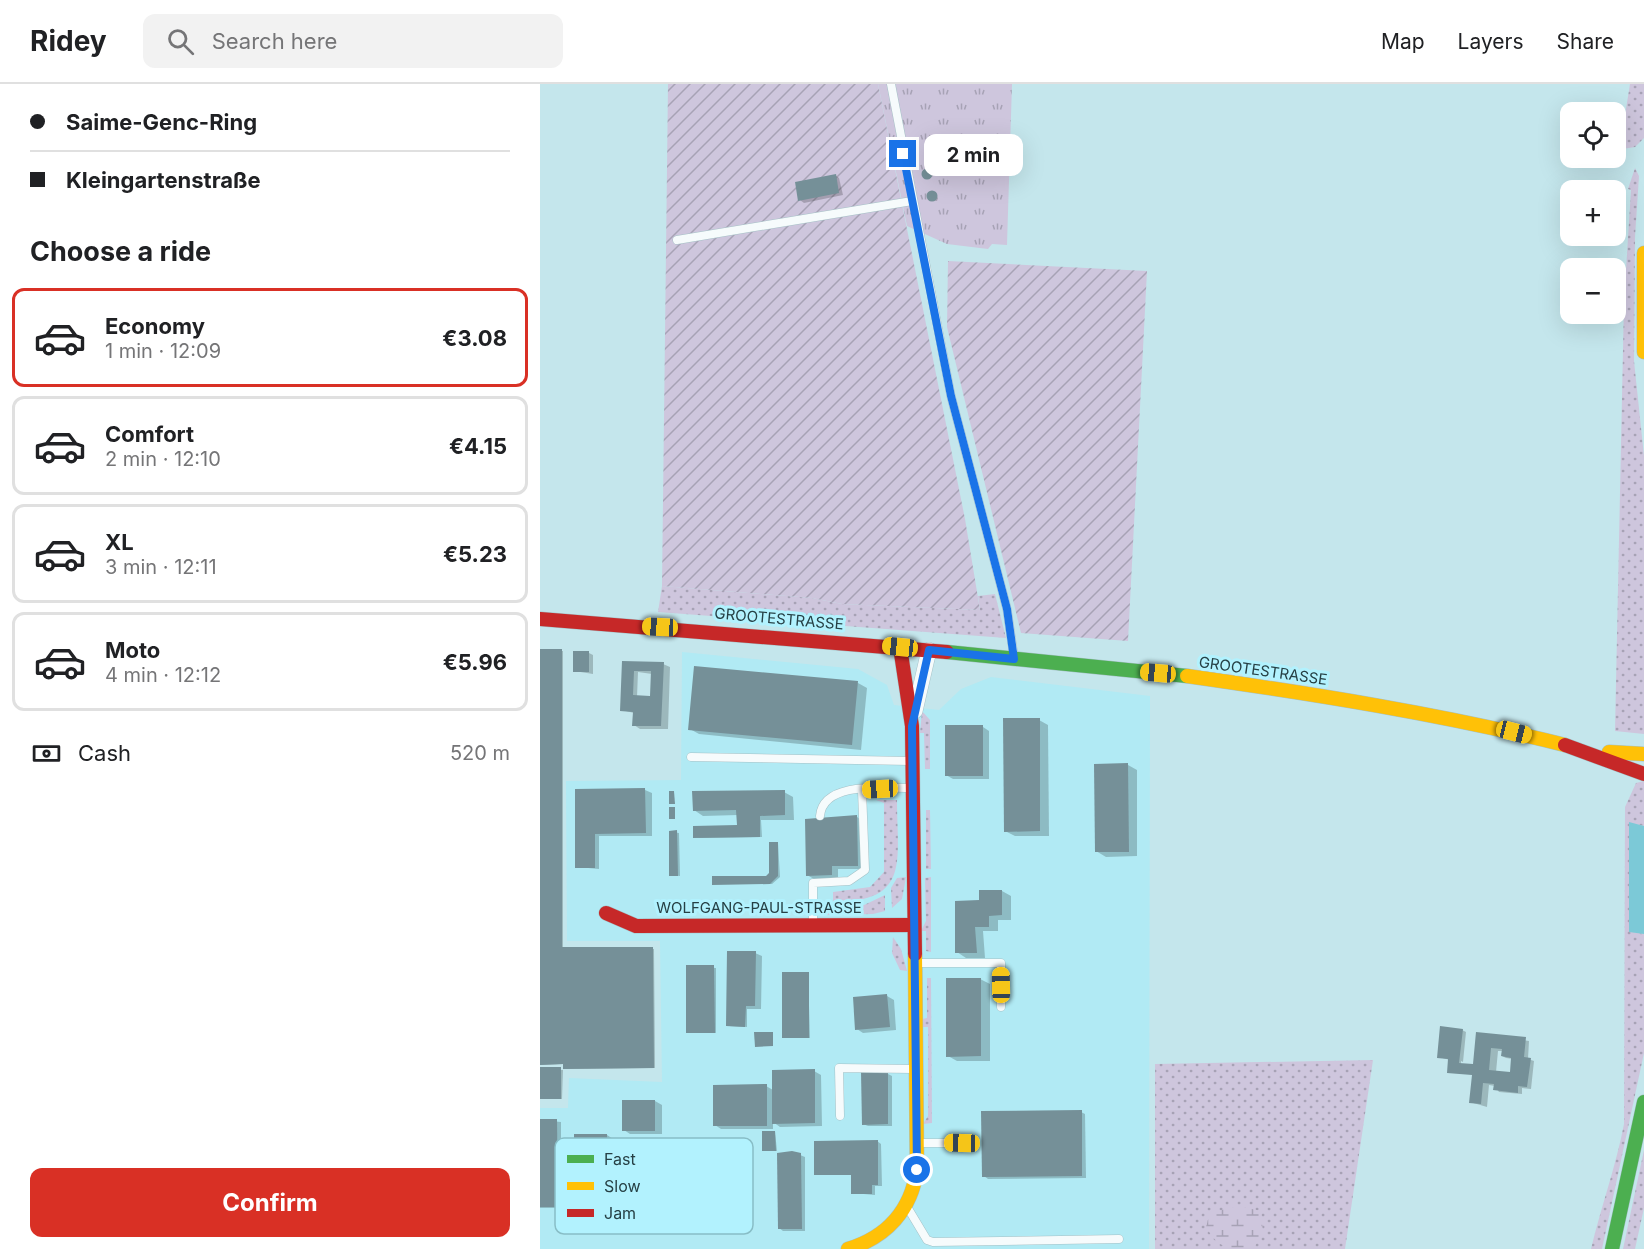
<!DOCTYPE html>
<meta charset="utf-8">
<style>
:root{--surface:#fff;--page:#f2f2f2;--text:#202124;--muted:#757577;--line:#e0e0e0;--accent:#d93025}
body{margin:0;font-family:Inter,sans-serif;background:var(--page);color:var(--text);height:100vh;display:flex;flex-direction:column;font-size:22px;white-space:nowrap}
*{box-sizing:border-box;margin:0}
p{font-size:20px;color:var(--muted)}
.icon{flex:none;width:33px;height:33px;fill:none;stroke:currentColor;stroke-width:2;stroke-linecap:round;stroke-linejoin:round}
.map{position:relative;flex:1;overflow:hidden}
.sheet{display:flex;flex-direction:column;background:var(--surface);width:540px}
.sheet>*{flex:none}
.banner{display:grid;align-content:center;height:132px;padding:0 30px;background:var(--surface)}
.controls{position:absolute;left:1020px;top:18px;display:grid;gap:12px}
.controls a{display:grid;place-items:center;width:66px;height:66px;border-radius:12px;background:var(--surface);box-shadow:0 6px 24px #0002;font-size:30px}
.end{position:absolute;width:27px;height:27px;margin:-14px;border:8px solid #1a73e8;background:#fff;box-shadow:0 0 0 3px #fff}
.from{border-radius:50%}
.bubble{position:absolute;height:42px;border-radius:12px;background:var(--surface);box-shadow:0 6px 24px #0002;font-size:20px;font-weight:700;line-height:42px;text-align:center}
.car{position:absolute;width:18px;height:36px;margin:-18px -9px;border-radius:8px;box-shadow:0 0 4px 2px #0007;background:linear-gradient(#f5c518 24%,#345 0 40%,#f5c518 0 76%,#345 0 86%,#f5c518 0)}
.banner b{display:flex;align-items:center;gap:21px;height:57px;font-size:22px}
.banner b+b{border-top:2px solid var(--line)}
.banner i{width:15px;height:15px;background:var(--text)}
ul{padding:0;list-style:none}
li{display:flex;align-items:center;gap:18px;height:99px;margin:0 12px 9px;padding:0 18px;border:3px solid var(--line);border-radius:12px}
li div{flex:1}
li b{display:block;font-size:22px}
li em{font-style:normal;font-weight:700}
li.active{border-color:var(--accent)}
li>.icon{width:54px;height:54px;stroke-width:1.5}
h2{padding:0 30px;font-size:27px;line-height:72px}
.pay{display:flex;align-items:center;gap:15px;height:66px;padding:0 30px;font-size:22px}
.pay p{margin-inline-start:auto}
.primary-button{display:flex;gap:12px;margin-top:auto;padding:12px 30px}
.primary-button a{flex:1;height:69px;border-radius:12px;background:var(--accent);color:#fff;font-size:24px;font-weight:700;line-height:69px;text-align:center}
header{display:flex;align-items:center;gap:36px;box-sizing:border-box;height:84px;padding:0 30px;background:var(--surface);border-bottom:2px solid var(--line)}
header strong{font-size:28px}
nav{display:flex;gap:33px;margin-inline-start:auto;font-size:21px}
.search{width:420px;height:54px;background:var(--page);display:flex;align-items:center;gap:15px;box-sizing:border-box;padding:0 21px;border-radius:12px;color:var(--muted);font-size:22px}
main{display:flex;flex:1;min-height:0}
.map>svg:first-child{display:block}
.built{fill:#b1eaf4}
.grass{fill:url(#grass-dots)}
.wetland{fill:url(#wetland-marsh)}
.park{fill:url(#park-tufts)}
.garden{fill:url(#garden-furrows)}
.water{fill:#7cc9d7}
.shadow{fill:#0003;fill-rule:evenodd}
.building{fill:#759098;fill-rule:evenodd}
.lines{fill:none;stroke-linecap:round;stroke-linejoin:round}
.lane-casing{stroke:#a5c1c6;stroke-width:9}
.street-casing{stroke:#a5c1c6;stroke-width:16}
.fast-casing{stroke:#a5c1c6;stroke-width:15}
.slow-casing{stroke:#a5c1c6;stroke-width:15}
.jam-casing{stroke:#a5c1c6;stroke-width:15}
.lane{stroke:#f6fbfc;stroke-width:8}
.street{stroke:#f6fbfc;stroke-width:15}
.fast{stroke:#4caf50;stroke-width:14}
.slow{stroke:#ffc107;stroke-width:14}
.jam{stroke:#c62828;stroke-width:14}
.route{stroke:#1a73e8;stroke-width:8}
.labels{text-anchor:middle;stroke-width:6;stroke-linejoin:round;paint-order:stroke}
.street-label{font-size:15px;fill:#264045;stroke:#b2f2fe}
.key{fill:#b2f2fe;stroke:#88bdc6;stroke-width:1.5}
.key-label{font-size:16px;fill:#264045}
</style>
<header>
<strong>Ridey</strong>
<div class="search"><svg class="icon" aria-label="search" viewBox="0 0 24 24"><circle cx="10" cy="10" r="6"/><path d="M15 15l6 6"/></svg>Search here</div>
<nav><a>Map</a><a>Layers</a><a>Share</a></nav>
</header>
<main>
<section class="sheet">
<div class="banner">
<b><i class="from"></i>Saime-Genc-Ring</b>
<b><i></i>Kleingartenstraße</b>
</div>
<h2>Choose a ride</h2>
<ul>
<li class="active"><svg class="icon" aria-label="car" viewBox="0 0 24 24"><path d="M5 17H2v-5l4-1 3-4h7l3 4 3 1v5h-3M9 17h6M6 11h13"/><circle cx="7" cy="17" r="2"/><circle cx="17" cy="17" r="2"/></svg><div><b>Economy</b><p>1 min · 12:09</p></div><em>€3.08</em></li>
<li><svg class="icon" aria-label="car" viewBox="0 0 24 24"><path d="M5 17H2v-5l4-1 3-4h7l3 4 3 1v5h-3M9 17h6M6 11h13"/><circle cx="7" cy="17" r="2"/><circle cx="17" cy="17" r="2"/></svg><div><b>Comfort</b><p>2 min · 12:10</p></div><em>€4.15</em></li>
<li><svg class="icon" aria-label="car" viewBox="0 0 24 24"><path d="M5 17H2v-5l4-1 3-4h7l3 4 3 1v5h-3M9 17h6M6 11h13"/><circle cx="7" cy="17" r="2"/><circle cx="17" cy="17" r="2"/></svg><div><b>XL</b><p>3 min · 12:11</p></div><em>€5.23</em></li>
<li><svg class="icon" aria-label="car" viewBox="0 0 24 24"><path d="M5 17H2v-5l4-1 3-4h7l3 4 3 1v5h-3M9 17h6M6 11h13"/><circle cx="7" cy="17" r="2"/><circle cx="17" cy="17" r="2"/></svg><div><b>Moto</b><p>4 min · 12:12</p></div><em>€5.96</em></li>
</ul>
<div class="pay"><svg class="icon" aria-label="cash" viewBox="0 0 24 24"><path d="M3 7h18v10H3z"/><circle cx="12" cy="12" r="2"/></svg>Cash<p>520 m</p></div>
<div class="primary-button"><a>Confirm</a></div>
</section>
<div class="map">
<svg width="1104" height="1165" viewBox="0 0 1104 1165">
<defs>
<pattern id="grass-dots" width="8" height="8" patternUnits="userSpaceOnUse" patternTransform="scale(1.5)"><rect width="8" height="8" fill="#cec6dd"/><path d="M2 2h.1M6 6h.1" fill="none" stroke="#a7a2b5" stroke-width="1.8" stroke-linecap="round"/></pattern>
<pattern id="wetland-marsh" width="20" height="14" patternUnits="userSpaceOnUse" patternTransform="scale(1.5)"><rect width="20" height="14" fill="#cec6dd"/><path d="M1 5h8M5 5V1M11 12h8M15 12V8" fill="none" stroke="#a7a2b5"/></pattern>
<pattern id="park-tufts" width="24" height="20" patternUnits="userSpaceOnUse" patternTransform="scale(1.5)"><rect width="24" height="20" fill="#cec6dd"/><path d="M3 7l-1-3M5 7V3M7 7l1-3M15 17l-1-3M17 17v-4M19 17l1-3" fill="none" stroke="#a7a2b5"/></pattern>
<pattern id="garden-furrows" width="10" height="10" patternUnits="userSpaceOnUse" patternTransform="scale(1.5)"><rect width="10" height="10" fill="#cec6dd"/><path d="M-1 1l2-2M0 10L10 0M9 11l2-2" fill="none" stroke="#a7a2b5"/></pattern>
</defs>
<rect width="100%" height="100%" fill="#c4e6ec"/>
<polygon class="built" points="142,568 318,585 347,601 354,621 399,626 421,605 451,593 610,612 609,1165 0,1165 0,1024 28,1024 29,994 122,998 120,857 27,857 26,697 141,696"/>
<g class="grass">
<polygon points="1090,0 1104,0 1104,54 1095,63 1076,66 1076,58 1081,56"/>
<polygon points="1095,84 1099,92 1095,153 1094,277 1104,372 1104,650 1075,647 1084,218 1091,106 1088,105"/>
<polygon points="122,502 272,514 302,520 440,526 438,512 455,510 466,554 118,528"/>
<polygon points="382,627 390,636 390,685 385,685 384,649 380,649"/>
<path d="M 1104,697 L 1104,742 L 1089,739 L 1089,847 L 1104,850 L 1104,969 L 1062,1165 L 1051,1165 C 1061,1123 1076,1082 1084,1040 L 1085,723 L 1096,699 Z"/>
<path d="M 336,716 L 357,716 C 357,777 371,818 293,818 L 293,808 L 330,803 L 344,788 L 344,719 Z"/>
<polygon points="386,726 390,726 391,785 386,785"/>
<polygon points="366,793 362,815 352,824 351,804 357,794"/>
<polygon points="391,793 391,868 386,867 386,847 381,847 386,837 385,794"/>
<polygon points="345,811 345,827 333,830 283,831 283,822 322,822"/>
<polygon points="353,853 361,865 367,887 360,886 352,869"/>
<polygon points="387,894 391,894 392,1039 383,1040 388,1032 388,943 382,943 382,935 387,934"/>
<polygon points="833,976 805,1165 615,1165 615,980"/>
<polygon points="1104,1066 1104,1124 1095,1165 1083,1165"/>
</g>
<path class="wetland" d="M 698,1122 L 721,1127 L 723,1149 L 713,1165 C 687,1165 679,1165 666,1143 L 670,1129 Z"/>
<polygon class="park" points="338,0 472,0 467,161 452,160 448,165 407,160 367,142"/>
<g class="garden">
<polygon points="128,0 338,0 425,435 440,526 302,520 272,514 122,502"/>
<polygon points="408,177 607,187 588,557 481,549 407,243"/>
</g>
<polygon class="water" points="1089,738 1104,742 1104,850 1089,848"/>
<g class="shadow">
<polygon points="389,86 393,92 388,95 383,89"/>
<polygon points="295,91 299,94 303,111 264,119 260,116"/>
<polygon points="392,108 398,114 397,117 391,116 388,110"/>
<polygon points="0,567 23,567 23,864 114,865 115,984 26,985 24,980 0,981"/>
<polygon points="49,569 53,571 53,590 34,587"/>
<path d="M 83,578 L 123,580 L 130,583 L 128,645 L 100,645 L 94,641 L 94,629 L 82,626 ZM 98,588 L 112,590 L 112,613 L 97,613 Z"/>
<polygon points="318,599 327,604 321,666 159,650 150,645"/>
<polygon points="499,636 508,641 509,752 475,752 465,747"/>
<polygon points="443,643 449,647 449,695 413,695 406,691"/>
<polygon points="588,681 597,686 597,772 566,773 556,767"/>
<polygon points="105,706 112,709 112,752 59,752 59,785 37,783 36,707"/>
<polygon points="244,708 253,713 254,736 221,736 222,753 156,754 198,743 198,731 163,732 154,726"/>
<polygon points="317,733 323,737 324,785 298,785 298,794 274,795 267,791"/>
<polygon points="130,748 139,749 140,792 131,791"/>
<polygon points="238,759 240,793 232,800 173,800 227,793 231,790"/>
<polygon points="462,807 471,812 471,836 458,836 458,847 443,847 445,874 426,874 417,868 440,818"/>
<polygon points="215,869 222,872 221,925 207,925 207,943 189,942"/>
<polygon points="147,883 176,884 176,949 147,948"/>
<polygon points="268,889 270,954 245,954 244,953"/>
<polygon points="440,895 450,900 450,977 417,977 408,972"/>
<polygon points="347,912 354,916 356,946 323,949 317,945"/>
<path d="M 922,946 L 926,948 L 923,978 L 921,977 L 921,980 L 934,982 L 937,950 L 989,957 L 988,975 L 994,977 L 991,1005 L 982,1004 L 982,1010 L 959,1008 L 955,1002 L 949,1001 L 947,1023 L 930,1018 L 933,991 L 910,976 L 899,973 ZM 958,967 L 963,967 L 962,972 L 966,974 L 973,975 L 971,990 L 956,988 Z"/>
<polygon points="0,985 23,986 22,1015 0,1015"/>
<polygon points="274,987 281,991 282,1042 240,1043 233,1038 233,1045 181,1045 175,1041 226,1002 233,1006"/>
<polygon points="348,990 352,992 352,1042 328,1042 323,1040"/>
<polygon points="84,1017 115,1017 122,1021 122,1050 90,1050 84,1046"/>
<polygon points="541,1028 545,1030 546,1094 448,1095 444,1092"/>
<polygon points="0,1036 21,1038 21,1124 0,1124"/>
<polygon points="235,1048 237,1067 224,1067"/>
<polygon points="67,1051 73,1055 74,1114 42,1114 36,1110"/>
<polygon points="337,1057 341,1060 342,1102 335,1102 335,1111 312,1109 312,1091 276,1090"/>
<polygon points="260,1071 265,1073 265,1147 243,1147 239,1144"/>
</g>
<g class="building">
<circle cx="387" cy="90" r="5.5"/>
<polygon points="296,90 299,109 258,117 255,98"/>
<circle cx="392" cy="112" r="5.5"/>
<polygon points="0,565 22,565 22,863 113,863 114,984 23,985 23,980 0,981"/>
<rect x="33" y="567" width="16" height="21"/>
<path d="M 82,577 L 124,578 L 121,642 L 92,642 L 93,628 L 80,627 ZM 94,587 L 111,587 L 110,612 L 93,611 Z"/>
<polygon points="154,582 318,597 312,661 148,646"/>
<polygon points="463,634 500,634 500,747 464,748"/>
<rect x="405" y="641" width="38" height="51"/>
<polygon points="588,679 589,768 555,768 554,680"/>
<polygon points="105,704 106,749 55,750 55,784 35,784 35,705"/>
<polygon points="245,706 245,731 220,732 220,753 153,754 153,742 197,741 196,726 153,727 152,707"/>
<polygon points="129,707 134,707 135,720 129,720"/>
<rect x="129" y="723" width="6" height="12"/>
<polygon points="317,731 318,782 292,782 292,791 266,792 265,735"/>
<polygon points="137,746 138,792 129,792 129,747"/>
<polygon points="229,758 238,758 238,792 230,800 172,801 172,792 226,792 229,789"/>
<polygon points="439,806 462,806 462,831 449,832 449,843 435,843 437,869 415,869 415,817 439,816"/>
<polygon points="187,867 216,867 215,922 206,922 205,943 186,942"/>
<polygon points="146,881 174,881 175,949 146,949"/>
<rect x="242" y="888" width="27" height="66"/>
<polygon points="406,894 441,894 441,972 406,973"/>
<polygon points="347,910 350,943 315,946 313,913"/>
<path d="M 900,942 L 923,945 L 919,979 L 933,980 L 936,948 L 986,953 L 984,973 L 991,974 L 987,1003 L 978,1002 L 978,1009 L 953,1006 L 954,1000 L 943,999 L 941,1020 L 929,1019 L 932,991 L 907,989 L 908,975 L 897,974 ZM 951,964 L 962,965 L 961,972 L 971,974 L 970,988 L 949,986 Z"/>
<polygon points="214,948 233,948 233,962 215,963"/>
<rect x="0" y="983" width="21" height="32"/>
<polygon points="275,985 275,1039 232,1040 232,986"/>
<polygon points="321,988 348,988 348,1040 322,1041"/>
<polygon points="227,1000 227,1042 173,1042 173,1001"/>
<rect x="82" y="1016" width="33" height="31"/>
<polygon points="542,1026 542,1092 442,1093 441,1027"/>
<polygon points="0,1035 17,1035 18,1123 0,1123"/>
<polygon points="222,1047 235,1047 236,1067 222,1067"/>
<rect x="34" y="1050" width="33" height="61"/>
<polygon points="338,1056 338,1101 332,1101 332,1110 311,1110 311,1091 274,1091 274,1057"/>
<polygon points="252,1067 261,1069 262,1145 238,1145 237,1069"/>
</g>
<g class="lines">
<g class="lane-casing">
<g id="lane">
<polyline points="351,0 411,312 467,525 474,573"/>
<polyline points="137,156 372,117"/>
<polyline points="151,673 370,677"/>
<path d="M 280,732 C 283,697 344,704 370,704"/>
<polyline points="273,839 273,799 309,797 325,786 322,706"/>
<polyline points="376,879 461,879 461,923"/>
<polyline points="300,1032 299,984 373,985"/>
<polyline points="379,1059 422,1059"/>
<polyline points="369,1126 387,1156 393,1158 579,1155"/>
</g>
</g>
<g class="street-casing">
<polyline id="street" points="375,627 389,566"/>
</g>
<g class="fast-casing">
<g id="fast">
<polyline points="407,568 647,592"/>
<polyline points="1072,1165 1104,1018"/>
</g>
</g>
<g class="slow-casing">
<g id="slow">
<polyline points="1104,169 1104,268"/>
<path d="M 647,592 C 774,610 901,630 1025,661"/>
<polyline points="1069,668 1104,670"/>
<path d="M 308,1165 C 347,1153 371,1126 377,1086 L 375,870"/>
</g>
</g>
<g class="jam-casing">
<g id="jam">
<polyline points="0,535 407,568"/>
<polyline points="360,563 372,642 375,870"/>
<polyline points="1025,661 1104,690"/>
<polyline points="66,829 96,842 374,841"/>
</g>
</g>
<use href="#lane" class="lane"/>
<use href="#street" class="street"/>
<use href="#fast" class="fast"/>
<use href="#slow" class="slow"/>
<use href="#jam" class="jam"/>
</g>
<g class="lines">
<polyline class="route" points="363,70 411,312 467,525 474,575 389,566 372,642 377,1086"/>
</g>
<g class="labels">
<g class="street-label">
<text transform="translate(239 535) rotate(5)" y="5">GROOTESTRASSE</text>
<text transform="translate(723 587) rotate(8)" y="5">GROOTESTRASSE</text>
<text x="219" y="829">WOLFGANG-PAUL-STRASSE</text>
</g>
</g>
<rect x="15" y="1054" width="198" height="96" rx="9" class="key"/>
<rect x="27" y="1071" width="27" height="8" fill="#4caf50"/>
<rect x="27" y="1098" width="27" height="8" fill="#ffc107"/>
<rect x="27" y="1125" width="27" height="8" fill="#c62828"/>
<g class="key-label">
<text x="64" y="1081">Fast</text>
<text x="64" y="1108">Slow</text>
<text x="64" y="1135">Jam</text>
</g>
</svg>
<div class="controls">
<a><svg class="icon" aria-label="locate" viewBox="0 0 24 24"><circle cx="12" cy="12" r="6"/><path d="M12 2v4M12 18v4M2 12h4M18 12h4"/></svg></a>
<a>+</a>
<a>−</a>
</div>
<i class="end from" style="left:377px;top:1086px"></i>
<i class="end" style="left:363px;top:70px"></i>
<div class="bubble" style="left:384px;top:50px;width:99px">2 min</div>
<i class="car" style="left:120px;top:543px;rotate:273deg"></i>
<i class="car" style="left:360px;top:563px;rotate:276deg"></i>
<i class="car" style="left:618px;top:589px;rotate:275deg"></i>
<i class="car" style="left:974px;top:648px;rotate:104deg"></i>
<i class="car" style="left:340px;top:705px;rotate:267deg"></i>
<i class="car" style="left:461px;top:901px;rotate:359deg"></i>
<i class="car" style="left:422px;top:1059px;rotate:271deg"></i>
</div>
</main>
